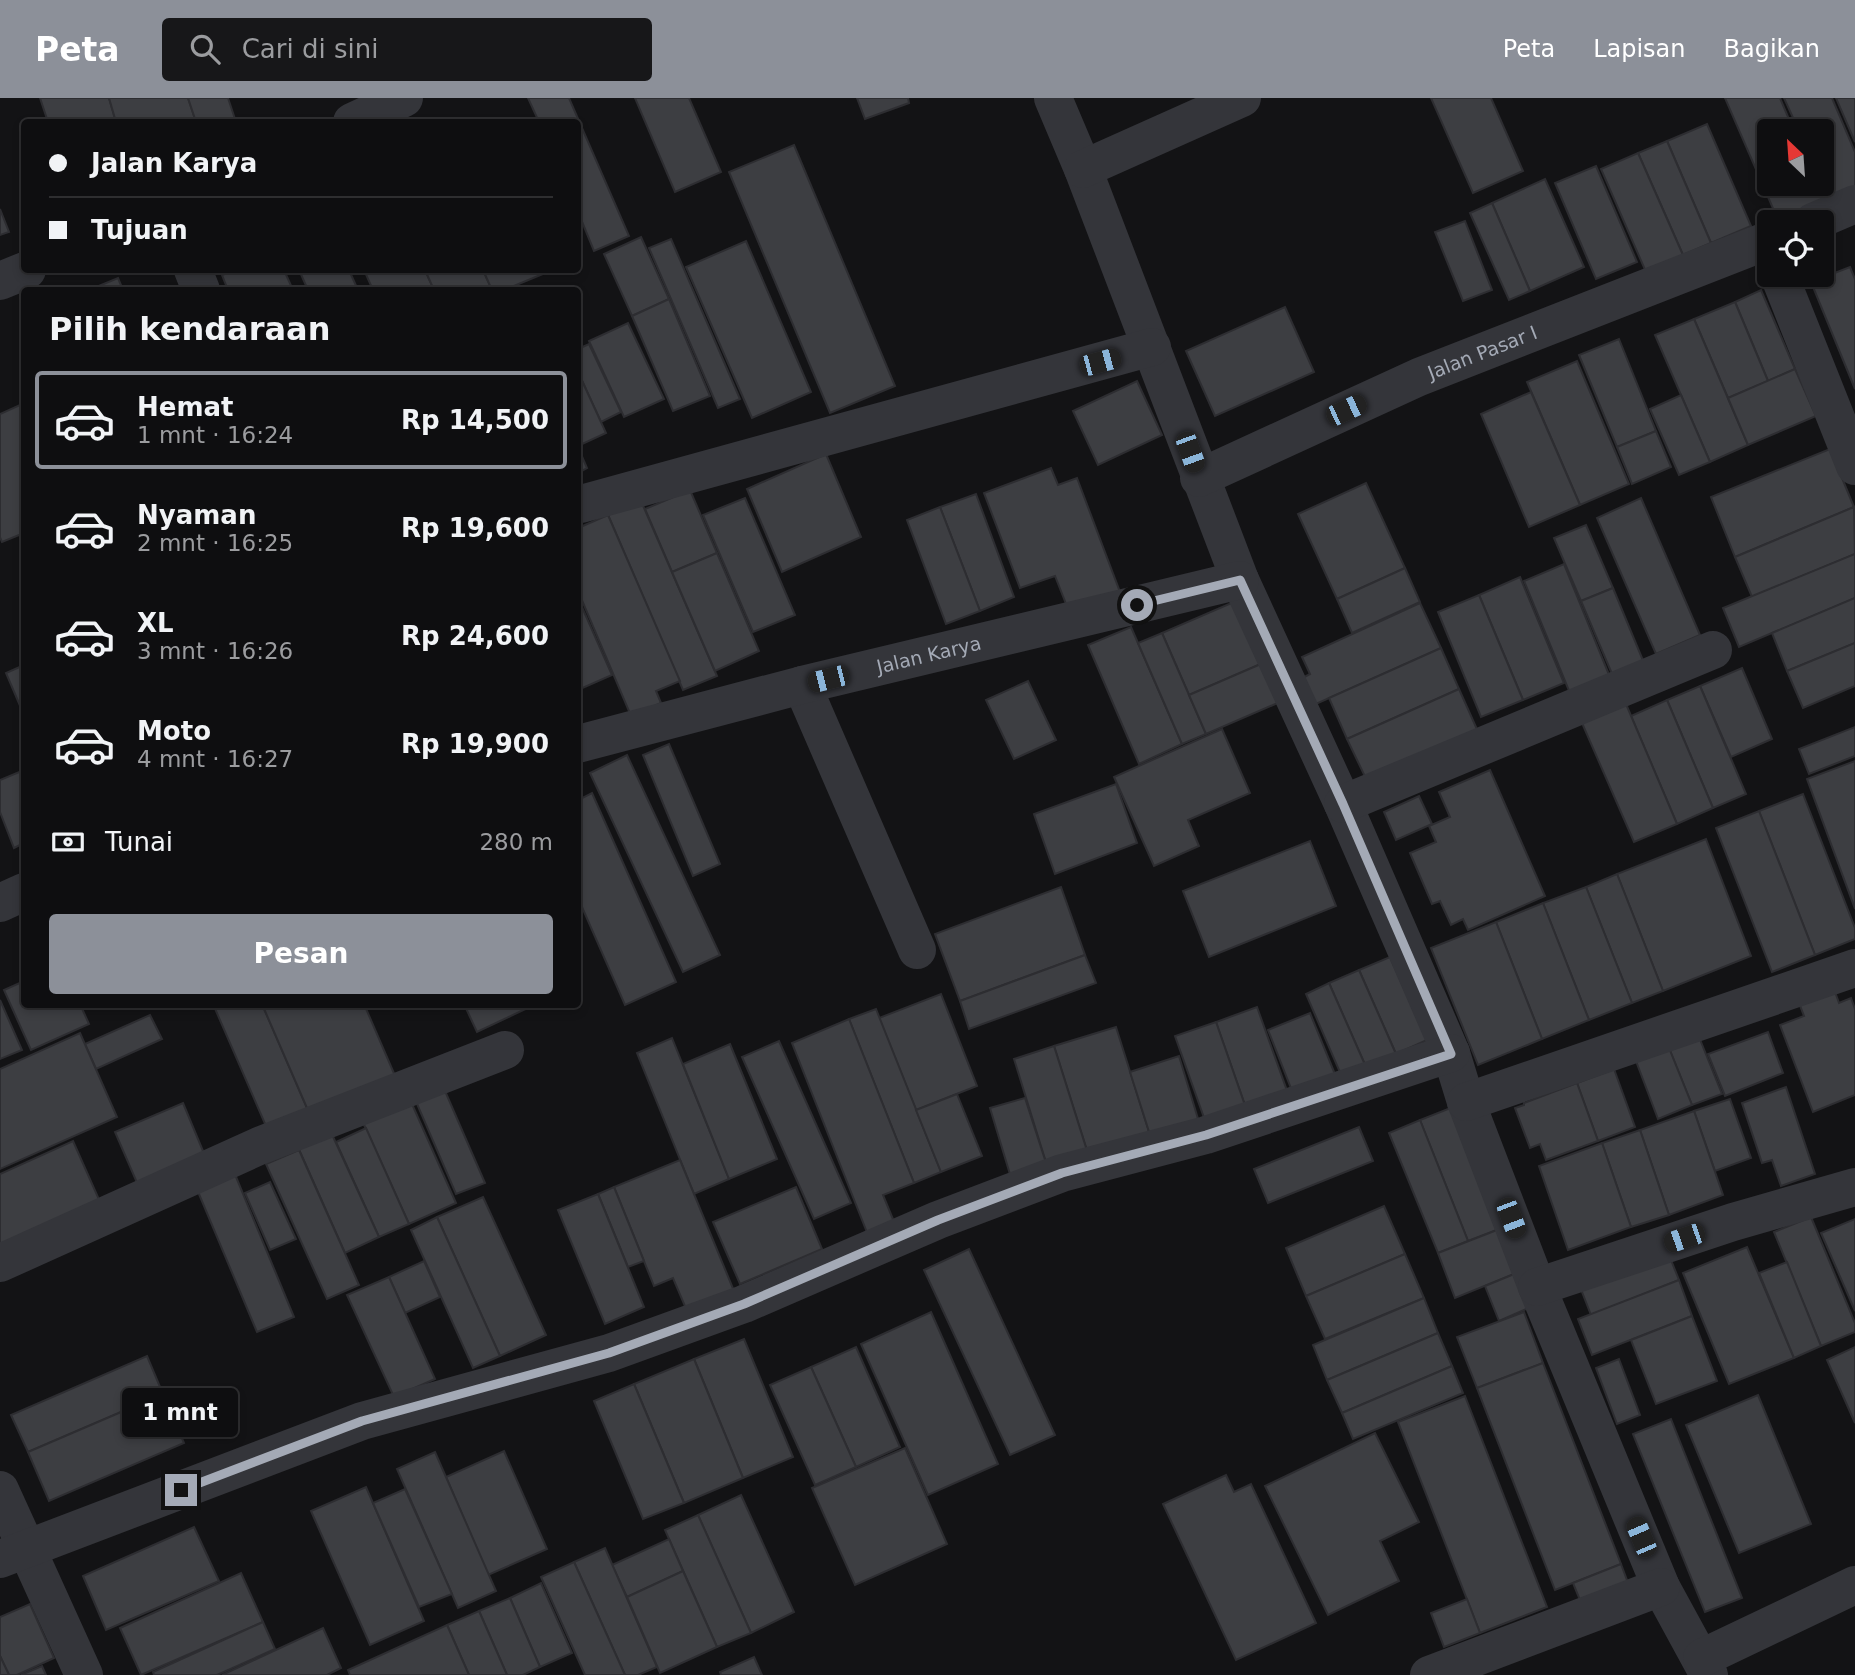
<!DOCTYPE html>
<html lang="id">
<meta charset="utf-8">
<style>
:root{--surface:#0e0e10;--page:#171719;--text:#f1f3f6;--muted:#9b9c9f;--line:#2e2e30;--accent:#8c9099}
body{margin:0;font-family:"DejaVu Sans",sans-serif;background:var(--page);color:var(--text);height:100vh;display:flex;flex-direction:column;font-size:26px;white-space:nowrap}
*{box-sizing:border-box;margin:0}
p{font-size:23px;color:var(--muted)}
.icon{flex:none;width:38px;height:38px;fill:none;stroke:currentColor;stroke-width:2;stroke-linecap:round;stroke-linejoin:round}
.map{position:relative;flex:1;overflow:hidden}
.details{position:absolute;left:21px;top:189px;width:560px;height:721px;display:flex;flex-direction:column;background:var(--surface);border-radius:7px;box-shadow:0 4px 10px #0003,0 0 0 2px var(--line)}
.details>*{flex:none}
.hud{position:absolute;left:21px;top:21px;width:560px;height:154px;border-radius:7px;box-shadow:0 4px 10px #0003,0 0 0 2px var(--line);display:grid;align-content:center;height:154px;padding:0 28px;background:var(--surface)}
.needle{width:46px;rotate:335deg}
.controls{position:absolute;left:1757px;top:21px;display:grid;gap:14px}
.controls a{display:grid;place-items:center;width:77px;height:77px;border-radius:7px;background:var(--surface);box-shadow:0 4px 10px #0003,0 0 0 2px var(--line);font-size:35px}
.end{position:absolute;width:32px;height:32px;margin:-16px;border:9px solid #a4aab6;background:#111;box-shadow:0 0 0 4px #111}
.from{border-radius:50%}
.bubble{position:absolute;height:49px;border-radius:7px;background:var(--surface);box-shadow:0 4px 10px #0003,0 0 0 2px var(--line);font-size:23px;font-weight:700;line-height:49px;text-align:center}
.car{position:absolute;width:21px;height:42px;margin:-21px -10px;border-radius:9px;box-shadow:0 0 5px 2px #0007;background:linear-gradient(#222 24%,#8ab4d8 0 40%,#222 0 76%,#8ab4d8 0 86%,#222 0)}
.hud b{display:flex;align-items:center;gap:24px;height:66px;font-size:26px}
.hud b+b{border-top:2px solid var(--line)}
.hud i{width:18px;height:18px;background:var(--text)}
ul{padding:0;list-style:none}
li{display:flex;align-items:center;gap:21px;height:98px;margin:0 14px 10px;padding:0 14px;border:4px solid transparent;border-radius:7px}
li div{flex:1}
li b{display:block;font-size:26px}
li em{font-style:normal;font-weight:700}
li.current{border-color:var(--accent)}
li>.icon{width:63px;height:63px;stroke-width:1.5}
h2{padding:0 28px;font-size:32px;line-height:84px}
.pay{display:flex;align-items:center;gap:18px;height:77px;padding:0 28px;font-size:26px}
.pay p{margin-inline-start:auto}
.button{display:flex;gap:14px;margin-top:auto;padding:14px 28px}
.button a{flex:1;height:80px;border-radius:7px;background:var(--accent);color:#fff;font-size:28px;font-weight:700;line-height:80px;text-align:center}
header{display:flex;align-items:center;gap:42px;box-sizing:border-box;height:98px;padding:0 35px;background:var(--accent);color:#fff}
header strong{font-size:33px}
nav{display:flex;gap:38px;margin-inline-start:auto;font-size:24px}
.search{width:490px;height:63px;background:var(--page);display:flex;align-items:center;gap:18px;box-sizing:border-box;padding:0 24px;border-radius:7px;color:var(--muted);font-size:26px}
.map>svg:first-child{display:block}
.building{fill:#3d3e42;stroke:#2d2d31;stroke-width:2}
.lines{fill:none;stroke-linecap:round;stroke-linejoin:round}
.minor{stroke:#34353a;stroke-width:38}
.route{stroke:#a4aab6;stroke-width:9}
.labels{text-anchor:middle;stroke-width:6;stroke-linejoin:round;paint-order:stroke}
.street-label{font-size:19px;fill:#a4aab6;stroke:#0e0e10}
</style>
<header>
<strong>Peta</strong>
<div class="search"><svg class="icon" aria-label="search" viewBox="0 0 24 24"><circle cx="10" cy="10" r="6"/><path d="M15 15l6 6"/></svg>Cari di sini</div>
<nav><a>Peta</a><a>Lapisan</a><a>Bagikan</a></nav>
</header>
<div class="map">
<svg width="1855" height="1577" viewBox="0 0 1855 1577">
<rect width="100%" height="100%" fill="#131315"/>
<g class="building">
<polygon points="40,0 109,0 116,24 48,24"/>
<polygon points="109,0 188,0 196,24 116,24"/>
<polygon points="188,0 228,0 235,21 225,24 196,24"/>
<polygon points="528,0 569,0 629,138 594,153 578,114 578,24 539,24"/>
<polygon points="635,0 689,0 721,74 675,94"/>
<polygon points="857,0 908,0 909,5 865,21"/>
<polygon points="1431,0 1491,0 1523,73 1473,95"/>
<polygon points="1725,0 1780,0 1794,33 1769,33 1769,86 1817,86 1824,103 1778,122"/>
<polygon points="1784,0 1832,0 1855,54 1855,93 1829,105 1821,86 1822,33 1799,33"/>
<polygon points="1836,0 1855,0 1855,44"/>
<polygon points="1707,26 1751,128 1711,145 1667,43"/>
<polygon points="1667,43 1711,145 1683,157 1638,55"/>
<polygon points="794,47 895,288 830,315 729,74"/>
<polygon points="1638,55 1683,157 1646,174 1601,71"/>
<polygon points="1596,68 1637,164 1596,181 1555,85"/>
<polygon points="1545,81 1584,169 1530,193 1492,105"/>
<polygon points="1492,105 1530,193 1509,202 1470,115"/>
<polygon points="0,111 9,134 0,137"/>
<polygon points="1465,123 1492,192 1463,203 1435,134"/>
<polygon points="641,139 669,201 632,218 604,156"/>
<polygon points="671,141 740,301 718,310 649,150"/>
<polygon points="746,143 811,294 752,320 686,169"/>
<polygon points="1850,169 1855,181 1855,291 1811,184"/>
<polygon points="236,172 284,172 293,192 228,192 222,177"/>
<polygon points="299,172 349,172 358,192 308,192"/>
<polygon points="364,172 425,172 434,192 373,192"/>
<polygon points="425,172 483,172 492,192 434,192"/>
<polygon points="483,172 541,172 543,176 504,192 492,192"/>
<polygon points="118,180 123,192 89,192"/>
<polygon points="1761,192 1795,271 1768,283 1735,204"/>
<polygon points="669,201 710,298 673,313 632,218"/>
<polygon points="1735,204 1768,283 1728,300 1694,221"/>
<polygon points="1285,209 1314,274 1215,318 1186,253"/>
<polygon points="1694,221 1748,347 1710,364 1655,237"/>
<polygon points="628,225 664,301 624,319 589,243"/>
<polygon points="1619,241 1656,333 1617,349 1579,257"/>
<polygon points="589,246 621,314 601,324 578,274 578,251"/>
<polygon points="1577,263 1629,386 1580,407 1527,284"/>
<polygon points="1795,271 1816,318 1748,347 1728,300"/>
<polygon points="578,274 606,335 578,348"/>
<polygon points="1137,283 1162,337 1098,367 1073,313"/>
<polygon points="1531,294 1580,407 1529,429 1481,316"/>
<polygon points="1681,297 1710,364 1679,377 1650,311"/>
<polygon points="22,306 24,312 24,435 2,444 0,439 0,316"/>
<polygon points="1656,333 1671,369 1632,386 1617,349"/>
<polygon points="578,349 587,370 578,375"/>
<polygon points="1830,351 1854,409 1735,459 1711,399"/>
<polygon points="826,356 861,439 782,474 747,391"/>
<polygon points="1051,370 1058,387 1077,380 1123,502 1072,521 1055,478 1020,490 984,395"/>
<polygon points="1366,385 1405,470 1337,501 1298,416"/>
<polygon points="690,392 717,455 672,474 645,411"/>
<polygon points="976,396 1014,499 980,513 940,409"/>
<polygon points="745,400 795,517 753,534 703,417"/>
<polygon points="1641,400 1700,537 1656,556 1597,420"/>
<polygon points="641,403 717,578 683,592 608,417"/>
<polygon points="940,409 980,513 946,526 907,422"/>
<polygon points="1854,409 1855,456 1752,499 1735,459"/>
<polygon points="608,417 680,583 656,593 661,605 631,618 578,493 578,430"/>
<polygon points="1586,427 1613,490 1581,503 1554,440"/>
<polygon points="717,455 759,553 715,573 672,474"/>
<polygon points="1855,456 1855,500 1739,549 1723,510"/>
<polygon points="1564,466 1614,589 1574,605 1524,483"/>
<polygon points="1405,470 1420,504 1352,535 1337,501"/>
<polygon points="1520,479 1564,585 1523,602 1479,497"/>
<polygon points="1613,490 1649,577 1618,590 1581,503"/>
<polygon points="1479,497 1523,602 1481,619 1438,514"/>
<polygon points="578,500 612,577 578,592"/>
<polygon points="1855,500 1855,545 1787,573 1772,535"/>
<polygon points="1236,503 1263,565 1189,597 1162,535"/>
<polygon points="1420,505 1441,550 1307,610 1295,584 1310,576 1302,559"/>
<polygon points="1131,529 1182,646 1139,666 1088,547"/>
<polygon points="1162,535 1206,636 1182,646 1138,545"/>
<polygon points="1855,545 1855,588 1803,610 1787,573"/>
<polygon points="1441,550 1459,591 1347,641 1329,600"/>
<polygon points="1263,565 1280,604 1206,636 1189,597"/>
<polygon points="24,567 24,617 6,575"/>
<polygon points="1742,570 1772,641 1731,659 1700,588"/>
<polygon points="1028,583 1056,642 1014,661 986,602"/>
<polygon points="1700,588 1746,696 1713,710 1667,602"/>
<polygon points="1459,591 1480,638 1370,689 1347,641"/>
<polygon points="1667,602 1713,710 1677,726 1631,618"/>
<polygon points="1626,606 1677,726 1634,744 1582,625"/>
<polygon points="1855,629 1855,658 1809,676 1799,651"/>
<polygon points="1222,631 1250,695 1188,722 1199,748 1154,768 1114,679"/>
<polygon points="669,646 720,766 693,778 643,657"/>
<polygon points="627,657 720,857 683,874 590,675"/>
<polygon points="1855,663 1855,811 1807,681"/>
<polygon points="24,672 24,745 14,750 0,714 0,682"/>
<polygon points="1490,672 1545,798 1468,832 1463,821 1451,827 1440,803 1432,806 1410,755 1436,744 1429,728 1450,719 1439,694"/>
<polygon points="1116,686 1137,745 1055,776 1034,716"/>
<polygon points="592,695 676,884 625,907 578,800 578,702"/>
<polygon points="1803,696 1855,830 1855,841 1815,857 1759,713"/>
<polygon points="1419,698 1432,726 1396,742 1384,714"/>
<polygon points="1759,713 1815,857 1772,874 1716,730"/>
<polygon points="1706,741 1751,858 1663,893 1617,776"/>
<polygon points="1310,743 1336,808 1209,859 1183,793"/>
<polygon points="1617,776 1663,893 1632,905 1586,789"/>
<polygon points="1061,789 1085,857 960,903 935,836"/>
<polygon points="1586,789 1632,905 1589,922 1543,805"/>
<polygon points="1543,805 1589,922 1542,941 1496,824"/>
<polygon points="1496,824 1542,941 1478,967 1431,850"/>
<polygon points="1085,857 1096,885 969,931 960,903"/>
<polygon points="1390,859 1427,942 1396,956 1359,872"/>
<polygon points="1359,872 1396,956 1366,969 1329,885"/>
<polygon points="24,883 24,906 80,906 89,926 31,952 4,892"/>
<polygon points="1329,885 1366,969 1342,979 1306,896"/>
<polygon points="1834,891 1839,905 1851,900 1855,911 1855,997 1813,1014 1780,927 1804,918 1799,905"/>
<polygon points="941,896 977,988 916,1012 879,920"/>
<polygon points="0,902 22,952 0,961"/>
<polygon points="213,906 262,906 310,1017 269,1035"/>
<polygon points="262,906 364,906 396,980 310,1017"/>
<polygon points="464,906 536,906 477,934"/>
<polygon points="1257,909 1290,1001 1248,1016 1216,924"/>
<polygon points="876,911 941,1074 914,1085 849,921"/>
<polygon points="1310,915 1339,986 1296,1003 1268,932"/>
<polygon points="150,917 162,941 96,971 85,946"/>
<polygon points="849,921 914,1085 883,1097 897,1131 870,1142 792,945"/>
<polygon points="1216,924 1248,1016 1208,1031 1175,938"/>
<polygon points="1116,929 1151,1040 1089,1059 1054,948"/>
<polygon points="1768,934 1783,975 1725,998 1708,956"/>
<polygon points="80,935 117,1019 0,1071 0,971"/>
<polygon points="1699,939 1722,996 1692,1007 1669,950"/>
<polygon points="672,940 729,1081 694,1096 637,955"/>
<polygon points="779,943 851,1105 814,1121 742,959"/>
<polygon points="730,946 777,1061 729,1081 683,966"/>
<polygon points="1054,948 1089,1059 1048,1071 1014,961"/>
<polygon points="1669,950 1692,1007 1658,1021 1636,963"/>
<polygon points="1179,958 1199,1024 1151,1040 1130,974"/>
<polygon points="1614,971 1635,1029 1598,1043 1577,985"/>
<polygon points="1577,985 1598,1043 1546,1062 1540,1046 1530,1050 1515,1010 1524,1007 1524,1005"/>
<polygon points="442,986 485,1085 456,1096 414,999"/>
<polygon points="1786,989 1815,1076 1781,1088 1772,1062 1762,1065 1742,1005"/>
<polygon points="957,996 982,1058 941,1074 916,1012"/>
<polygon points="408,997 456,1105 409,1126 360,1018"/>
<polygon points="1025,1000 1048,1071 1012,1083 990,1010"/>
<polygon points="1730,1001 1751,1060 1715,1073 1694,1013"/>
<polygon points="183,1005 208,1065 141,1094 115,1034"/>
<polygon points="1453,1009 1502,1130 1468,1143 1420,1022"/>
<polygon points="1694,1013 1723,1097 1669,1117 1640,1032"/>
<polygon points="1420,1022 1468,1143 1438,1155 1389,1035"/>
<polygon points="1359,1029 1373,1063 1268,1105 1254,1071"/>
<polygon points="366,1030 409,1126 379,1139 336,1044"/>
<polygon points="330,1032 379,1139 345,1155 297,1047"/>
<polygon points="1640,1032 1669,1117 1631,1129 1602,1045"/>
<polygon points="73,1043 101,1106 0,1151 0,1076"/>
<polygon points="1602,1045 1631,1129 1568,1152 1539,1068"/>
<polygon points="299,1052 359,1187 327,1201 266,1066"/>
<polygon points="680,1062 734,1193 687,1213 673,1180 654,1188 614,1089"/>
<polygon points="234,1074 294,1219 257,1234 196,1089"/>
<polygon points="270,1084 296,1141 270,1152 245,1095"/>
<polygon points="614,1089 644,1163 628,1169 598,1096"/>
<polygon points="796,1089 822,1151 740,1186 713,1124"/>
<polygon points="598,1096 644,1209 605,1226 558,1112"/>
<polygon points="483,1099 546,1237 500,1258 437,1119"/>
<polygon points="1384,1108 1405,1156 1306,1198 1286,1150"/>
<polygon points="437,1119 500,1258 473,1270 411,1132"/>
<polygon points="1811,1119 1855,1225 1855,1234 1821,1248 1774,1134"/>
<polygon points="1855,1121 1855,1213 1821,1135"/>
<polygon points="1502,1130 1519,1174 1455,1200 1438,1155"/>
<polygon points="1665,1147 1679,1182 1591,1217 1577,1181"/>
<polygon points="1747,1149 1794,1260 1729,1286 1683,1175"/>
<polygon points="969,1151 1055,1337 1010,1357 924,1172"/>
<polygon points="1405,1156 1424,1200 1325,1241 1306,1198"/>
<polygon points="424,1163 440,1199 405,1215 389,1179"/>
<polygon points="1787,1164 1821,1248 1794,1260 1759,1175"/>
<polygon points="1519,1174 1533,1208 1499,1223 1485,1188"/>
<polygon points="389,1179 435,1281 394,1299 347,1197"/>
<polygon points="1679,1182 1692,1218 1592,1257 1578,1221"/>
<polygon points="1424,1200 1438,1235 1327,1282 1313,1247"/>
<polygon points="931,1214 998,1366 928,1397 861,1246"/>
<polygon points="1524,1214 1543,1265 1477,1290 1457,1239"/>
<polygon points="1692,1218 1717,1283 1656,1306 1631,1242"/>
<polygon points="1438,1235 1452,1268 1342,1315 1327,1282"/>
<polygon points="744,1241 793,1359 743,1380 694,1261"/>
<polygon points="856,1249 900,1349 856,1369 811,1269"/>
<polygon points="1855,1249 1855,1325 1827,1262"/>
<polygon points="147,1258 163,1296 28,1354 11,1317"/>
<polygon points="694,1261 743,1380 684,1405 634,1286"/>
<polygon points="1619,1261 1640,1317 1617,1326 1596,1270"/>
<polygon points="1543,1265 1621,1466 1555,1492 1477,1290"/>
<polygon points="1452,1268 1463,1295 1353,1341 1342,1315"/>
<polygon points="811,1269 856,1369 815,1387 770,1287"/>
<polygon points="634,1286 684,1405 643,1421 594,1303"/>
<polygon points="163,1296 184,1345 49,1403 28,1354"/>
<polygon points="1758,1297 1811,1426 1739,1455 1686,1327"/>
<polygon points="1465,1298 1547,1509 1480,1535 1398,1324"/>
<polygon points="1671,1321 1742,1500 1705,1514 1633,1336"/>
<polygon points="1375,1335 1419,1424 1380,1443 1399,1483 1328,1517 1265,1388"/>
<polygon points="905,1350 947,1446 855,1487 812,1390"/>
<polygon points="504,1353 547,1451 488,1477 446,1379"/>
<polygon points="435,1354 496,1493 458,1510 397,1371"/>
<polygon points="1226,1377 1234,1394 1251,1386 1316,1525 1236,1562 1163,1406"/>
<polygon points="366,1389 424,1523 370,1547 311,1413"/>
<polygon points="405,1391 452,1496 419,1509 373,1405"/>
<polygon points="741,1397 794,1514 751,1535 698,1417"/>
<polygon points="698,1417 751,1535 717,1549 665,1432"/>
<polygon points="194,1429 219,1483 106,1532 83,1478"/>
<polygon points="669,1441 683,1473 627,1499 612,1467"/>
<polygon points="605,1450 657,1569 638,1577 625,1577 574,1464"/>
<polygon points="574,1464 625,1577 585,1577 541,1479"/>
<polygon points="1621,1466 1631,1493 1584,1512 1573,1485"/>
<polygon points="683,1473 717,1549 660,1575 627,1499"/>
<polygon points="241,1475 263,1524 141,1577 120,1530"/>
<polygon points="541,1485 572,1555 540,1569 510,1500"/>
<polygon points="510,1500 540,1569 523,1577 507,1577 479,1513"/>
<polygon points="1467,1501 1480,1535 1444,1549 1431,1515"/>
<polygon points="30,1506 54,1560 17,1577 9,1577 0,1558 0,1519"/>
<polygon points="479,1513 507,1577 469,1577 447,1527"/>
<polygon points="263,1524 275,1551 217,1577 154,1577 153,1574"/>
<polygon points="447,1527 469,1577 350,1577 348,1572"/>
<polygon points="323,1530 341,1570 327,1577 222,1577"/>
<polygon points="0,1558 9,1577 0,1577"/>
<polygon points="754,1559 762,1577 721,1577 720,1574"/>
<polygon points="42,1568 46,1577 21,1577"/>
</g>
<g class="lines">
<g class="minor">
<polyline points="1053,0 1083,71 1240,482 1343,706 1451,955 1466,1004 1537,1189 1661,1489 1709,1577"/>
<polyline points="352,24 404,0"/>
<polyline points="1083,71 1242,0"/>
<polyline points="1813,124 1855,106"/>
<polyline points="193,172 201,192"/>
<polyline points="1779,177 1855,368"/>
<polyline points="0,183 27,172"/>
<path id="s1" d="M 1199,380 L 1419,279 L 1769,142"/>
<polyline points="581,406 1152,249"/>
<polyline points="802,587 917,852"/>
<path id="s2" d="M 578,646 L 802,587 L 1240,482"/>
<polyline points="1343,706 1713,552"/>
<polyline points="0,805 24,794"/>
<polyline points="1466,1004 1855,870"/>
<polyline points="0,1165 259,1048 505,952"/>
<polyline points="1537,1189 1733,1124 1855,1089"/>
<polyline points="0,1392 84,1577"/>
<polyline points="0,1461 362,1323 609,1255 744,1206 938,1122 1062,1075 1206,1037 1451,955"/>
<polyline points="1702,1560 1855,1487"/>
<polyline points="1429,1577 1661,1489"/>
</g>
</g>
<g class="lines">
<polyline class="route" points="181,1392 362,1323 609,1255 744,1206 938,1122 1062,1075 1206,1037 1451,956 1343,706 1240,482 1137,507"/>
</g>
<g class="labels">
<g class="street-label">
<text dy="7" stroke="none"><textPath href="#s1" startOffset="310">Jalan Pasar I</textPath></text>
<text dy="7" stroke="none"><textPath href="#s2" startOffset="362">Jalan Karya</textPath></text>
</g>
</g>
</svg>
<div class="controls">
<a><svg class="needle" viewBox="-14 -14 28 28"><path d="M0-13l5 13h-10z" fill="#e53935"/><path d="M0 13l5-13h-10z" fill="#9b9c9f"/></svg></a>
<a><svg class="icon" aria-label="locate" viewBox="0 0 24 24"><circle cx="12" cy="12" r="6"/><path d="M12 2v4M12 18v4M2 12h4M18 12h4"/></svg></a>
</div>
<i class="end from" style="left:1137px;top:507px"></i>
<i class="end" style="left:181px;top:1392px"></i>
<div class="bubble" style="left:122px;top:1290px;width:116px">1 mnt</div>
<i class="car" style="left:1100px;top:264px;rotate:75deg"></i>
<i class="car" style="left:1346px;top:312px;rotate:65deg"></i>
<i class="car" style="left:1190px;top:354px;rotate:160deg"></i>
<i class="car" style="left:828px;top:581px;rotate:256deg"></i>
<i class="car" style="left:1511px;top:1120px;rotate:159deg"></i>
<i class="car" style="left:1684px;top:1140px;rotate:251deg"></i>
<i class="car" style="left:1641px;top:1439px;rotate:337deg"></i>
<div class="hud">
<b><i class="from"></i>Jalan Karya</b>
<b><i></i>Tujuan</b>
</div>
<section class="details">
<h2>Pilih kendaraan</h2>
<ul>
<li class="current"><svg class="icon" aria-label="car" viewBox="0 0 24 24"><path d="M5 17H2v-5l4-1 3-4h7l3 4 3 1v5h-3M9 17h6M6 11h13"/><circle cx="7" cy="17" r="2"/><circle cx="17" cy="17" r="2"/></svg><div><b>Hemat</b><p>1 mnt · 16:24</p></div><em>Rp 14,500</em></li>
<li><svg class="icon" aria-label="car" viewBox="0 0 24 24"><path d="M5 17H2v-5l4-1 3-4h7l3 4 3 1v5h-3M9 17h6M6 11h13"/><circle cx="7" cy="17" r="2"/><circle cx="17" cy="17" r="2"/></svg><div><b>Nyaman</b><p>2 mnt · 16:25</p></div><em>Rp 19,600</em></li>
<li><svg class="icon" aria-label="car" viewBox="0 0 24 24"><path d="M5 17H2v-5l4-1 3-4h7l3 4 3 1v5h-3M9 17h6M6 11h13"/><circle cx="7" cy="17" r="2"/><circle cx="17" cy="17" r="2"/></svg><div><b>XL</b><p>3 mnt · 16:26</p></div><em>Rp 24,600</em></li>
<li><svg class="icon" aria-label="car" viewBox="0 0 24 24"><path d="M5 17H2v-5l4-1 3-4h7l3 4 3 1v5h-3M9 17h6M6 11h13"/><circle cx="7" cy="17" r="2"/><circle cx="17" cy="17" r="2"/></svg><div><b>Moto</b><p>4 mnt · 16:27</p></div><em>Rp 19,900</em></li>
</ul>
<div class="pay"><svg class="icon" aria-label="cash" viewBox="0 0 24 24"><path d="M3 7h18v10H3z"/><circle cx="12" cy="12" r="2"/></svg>Tunai<p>280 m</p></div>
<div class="button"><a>Pesan</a></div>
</section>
</div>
